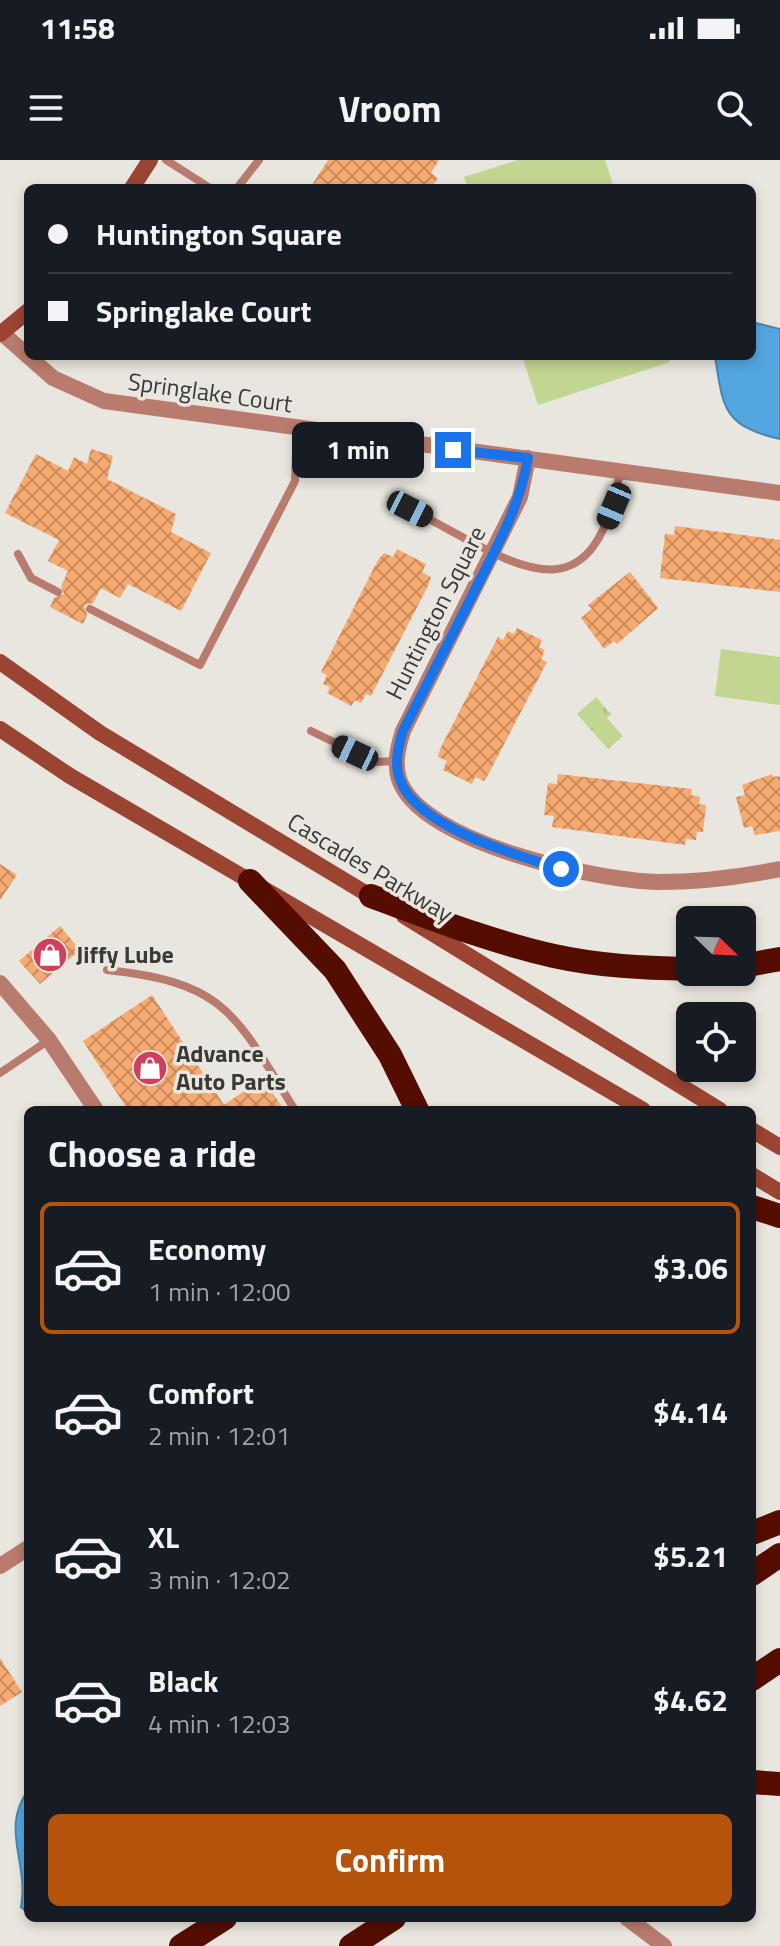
<!DOCTYPE html>
<meta charset="utf-8">
<style>
:root{--surface:#171b24;--page:#20242c;--text:#f1f3f6;--muted:#9ea1a6;--line:#363941;--accent:#b45309}
body{margin:0;font-family:"Titillium Web",sans-serif;background:var(--page);color:var(--text);height:100vh;display:flex;flex-direction:column;font-size:30px;white-space:nowrap}
*{box-sizing:border-box;margin:0}
p{font-size:26px;color:var(--muted)}
.icon{flex:none;width:44px;height:44px;fill:none;stroke:currentColor;stroke-width:2;stroke-linecap:round;stroke-linejoin:round}
.map{position:relative;flex:1;overflow:hidden}
.drawer{position:absolute;left:24px;top:946px;width:732px;height:816px;display:flex;flex-direction:column;background:var(--surface);border-radius:12px;box-shadow:0 4px 12px #0003}
.drawer>*{flex:none}
.guide{position:absolute;left:24px;top:24px;width:732px;height:176px;border-radius:12px;box-shadow:0 4px 12px #0003;display:grid;align-content:center;height:176px;padding:0 24px;background:var(--surface)}
.needle{width:52px;rotate:113deg}
.tools{position:absolute;left:676px;top:746px;display:grid;gap:16px}
.tools a{display:grid;place-items:center;width:80px;height:80px;border-radius:12px;background:var(--surface);box-shadow:0 4px 12px #0003;font-size:40px}
.end{position:absolute;width:36px;height:36px;margin:-18px;border:10px solid #1a73e8;background:#fff;box-shadow:0 0 0 4px #fff}
.from{border-radius:50%}
.bubble{position:absolute;height:56px;border-radius:12px;background:var(--surface);box-shadow:0 4px 12px #0003;font-size:26px;font-weight:700;line-height:56px;text-align:center}
.car{position:absolute;width:24px;height:48px;margin:-24px -12px;border-radius:10px;box-shadow:0 0 6px 2px #0007;background:linear-gradient(#222 24%,#8ab4d8 0 40%,#222 0 76%,#8ab4d8 0 86%,#222 0)}
.guide b{display:flex;align-items:center;gap:28px;height:76px;font-size:30px}
.guide b+b{border-top:2px solid var(--line)}
.guide i{width:20px;height:20px;background:var(--text)}
ul{padding:0;list-style:none}
li{display:flex;align-items:center;gap:24px;height:132px;margin:0 16px 12px;padding:0 8px;border:4px solid transparent;border-radius:12px}
li div{flex:1}
li b{display:block;font-size:30px}
li em{font-style:normal;font-weight:700}
li.selected{border-color:var(--accent)}
li>.icon{width:72px;height:72px;stroke-width:1.5}
h2{padding:0 24px;font-size:36px;line-height:96px}
.primary-button{display:flex;gap:16px;margin-top:auto;padding:16px 24px}
.primary-button a{flex:1;height:92px;border-radius:12px;background:var(--accent);color:#fff;font-size:32px;font-weight:700;line-height:92px;text-align:center}
.status{display:flex;justify-content:space-between;align-items:center;height:56px;padding:0 40px;background:var(--surface);direction:ltr}
.status svg{height:22px;fill:currentColor}
header{display:flex;justify-content:space-between;align-items:center;height:104px;padding:0 24px;background:var(--surface);font-size:36px;font-weight:700}
.map>svg:first-child{display:block}
.grass{fill:#c1d690}
.park{fill:url(#park-tufts)}
.water{fill:#53a6e0;stroke:#4c85ad;stroke-width:2}
.building{fill:url(#building-cross-hatch)}
.lines{fill:none;stroke-linecap:round;stroke-linejoin:round}
.lane{stroke:#b87b6d;stroke-width:8}
.street{stroke:#b87b6d;stroke-width:16}
.secondary{stroke:#9b4432;stroke-width:16}
.highway{stroke:#560d01;stroke-width:24}
.route{stroke:#1a73e8;stroke-width:10}
.labels{text-anchor:middle;stroke-width:7;stroke-linejoin:round;paint-order:stroke}
.street-label{font-size:24px;fill:#3a3936;stroke:#e9e6df}
.poi-label{font-size:24px;font-weight:bold;fill:#3a3936;stroke:#e9e6df;text-anchor:start}
</style>
<div class="status"><b>11:58</b><svg viewBox="0 0 49 12"><path d="M0 12V9h3v3zM5 12V6h3v6zM10 12V3h3v9zM15 12V0h3v12zM26 1h20v11H26zM47 4h2v5h-2z"/></svg></div>
<header><svg class="icon" aria-label="menu" viewBox="0 0 24 24"><path d="M4 6h16M4 12h16M4 18h16"/></svg>Vroom<svg class="icon" aria-label="search" viewBox="0 0 24 24"><circle cx="10" cy="10" r="6"/><path d="M15 15l6 6"/></svg></header>
<div class="map">
<svg width="780" height="1786" viewBox="0 0 780 1786">
<defs>
<pattern id="park-tufts" width="24" height="20" patternUnits="userSpaceOnUse" patternTransform="scale(2)"><rect width="24" height="20" fill="#c1d690"/><path d="M3 7l-1-3M5 7V3M7 7l1-3M15 17l-1-3M17 17v-4M19 17l1-3" fill="none" stroke="#a7b87d"/></pattern>
<pattern id="building-cross-hatch" width="8" height="8" patternUnits="userSpaceOnUse" patternTransform="scale(2)"><rect width="8" height="8" fill="#f7aa70"/><path d="M0 0l8 8M0 8l8-8" fill="none" stroke="#c98b5d"/></pattern>
</defs>
<rect width="100%" height="100%" fill="#e9e6df"/>
<g class="grass">
<polygon points="518,0 605,0 614,28 468,28 464,17"/>
<polygon points="522,196 668,196 670,202 538,245"/>
<polygon points="721,489 780,497 780,545 715,536"/>
</g>
<polygon class="park" points="596,537 611,554 607,558 623,576 608,589 577,554"/>
<g class="water">
<path d="M 752,162 L 780,169 L 780,279 C 723,266 723,248 715,196 L 752,196 Z"/>
<path d="M 28,1630 L 28,1753 L 21,1747 C 29,1701 0,1670 28,1630 Z"/>
</g>
<g class="building">
<polygon points="328,0 439,0 431,13 438,18 431,28 310,28"/>
<polygon points="91,289 113,296 107,319 176,354 171,372 211,393 181,451 128,424 120,438 101,428 93,443 84,445 87,455 83,464 50,447 54,438 64,434 61,426 68,411 48,401 59,380 5,353 36,294 68,311 74,297 87,304"/>
<polygon points="675,366 780,380 780,432 660,418 665,374 674,375"/>
<polygon points="397,389 426,404 422,412 431,417 428,426 371,536 366,534 361,543 355,540 351,546 327,533 330,527 323,524 327,515 321,512 378,400 384,393 393,397"/>
<polygon points="630,412 658,448 617,484 614,481 604,489 581,458 592,449 588,445"/>
<polygon points="517,468 542,480 539,487 545,490 541,499 547,502 489,613 484,621 475,617 472,624 443,610 447,601 438,597 440,589 498,477 503,480 508,471 514,474"/>
<polygon points="558,614 692,629 691,635 700,637 699,644 706,645 703,672 697,672 696,680 686,679 685,685 552,667 554,656 544,655 548,623 557,624"/>
<polygon points="772,614 773,617 780,616 780,671 755,675 752,666 744,668 736,637 745,635 742,625"/>
<polygon points="0,704 17,715 0,740"/>
<polygon points="60,766 80,790 40,824 19,801"/>
<polygon points="152,835 224,945 263,918 284,950 128,950 83,881"/>
<polygon points="0,1498 22,1532 0,1546"/>
</g>
<g class="lines">
<g class="lane">
<polyline points="166,0 210,28"/>
<polyline points="237,28 259,0"/>
<path d="M 410,349 C 507,398 591,472 620,312"/>
<polyline points="18,394 31,418 58,432"/>
<polyline points="90,449 200,505 295,321 297,269"/>
<polyline points="311,571 375,602 396,601"/>
<path d="M 107,810 C 228,823 235,855 295,950"/>
<polyline points="0,913 49,880"/>
</g>
<g class="street">
<polyline points="2,173 53,218 104,241 780,333"/>
<path d="M 528,298 L 520,337 L 403,571 C 398,587 394,603 399,619 C 420,683 598,721 658,722 C 700,722 740,717 780,709"/>
<polyline points="0,823 49,880 96,950"/>
<polyline points="0,1406 28,1388"/>
<polyline points="627,1758 664,1786"/>
</g>
<g class="secondary">
<polyline points="132,28 150,0"/>
<polyline points="0,174 28,151"/>
<polyline points="0,502 100,573 377,740"/>
<polyline points="0,569 70,616 643,950"/>
<polyline points="404,756 720,950"/>
<polyline points="752,970 780,987"/>
<polyline points="752,1015 780,1032"/>
</g>
<g class="highway">
<polyline points="250,721 335,810 390,895 417,950"/>
<path d="M 371,736 C 431,758 491,782 554,796 C 599,806 644,808 690,809"/>
<polyline points="742,806 780,799"/>
<polyline points="752,1047 780,1056"/>
<polyline points="752,1373 780,1362"/>
<polyline points="752,1414 780,1395"/>
<polyline points="752,1519 780,1500"/>
<polyline points="752,1622 780,1624"/>
<polyline points="181,1786 225,1758"/>
<polyline points="351,1786 394,1758"/>
</g>
</g>
<g class="lines">
<path class="route" d="M 453,290 L 528,298 C 520,347 495,390 473,434 C 450,480 426,526 403,571 C 398,587 394,604 400,620 C 418,668 517,695 561,709"/>
</g>
<defs>
<g id="shop-disc" transform="scale(1.8)"><circle r="9.5" fill="#d0405a" stroke="#e9e6df"/><path d="M-5-2.5h2.3a2.7 3.5 0 0 1 5.4 0H5L5.5 6h-11ZM-1.5-2.5h3a1.5 2.3 0 0 0-3 0Z" fill="#fff"/></g>
</defs>
<g fill-rule="evenodd">
<use href="#shop-disc" x="50" y="795"/>
<use href="#shop-disc" x="150" y="908"/>
</g>
<g class="labels">
<g class="street-label">
<text transform="translate(210 233) rotate(8)" y="8">Springlake Court</text>
<text transform="translate(436 453) rotate(-63)" y="8">Huntington Square</text>
<text transform="translate(370 708) rotate(31)" y="8">Cascades Parkway</text>
</g>
<g class="poi-label">
<text x="76" y="803">Jiffy Lube</text>
<text x="176" y="902">Advance<tspan x="176" dy="28">Auto Parts</tspan></text>
</g>
</g>
</svg>
<div class="tools">
<a><svg class="needle" viewBox="-14 -14 28 28"><path d="M0-13l5 13h-10z" fill="#e53935"/><path d="M0 13l5-13h-10z" fill="#9ea1a6"/></svg></a>
<a><svg class="icon" aria-label="locate" viewBox="0 0 24 24"><circle cx="12" cy="12" r="6"/><path d="M12 2v4M12 18v4M2 12h4M18 12h4"/></svg></a>
</div>
<i class="end from" style="left:561px;top:709px"></i>
<i class="end" style="left:453px;top:290px"></i>
<div class="bubble" style="left:292px;top:262px;width:132px">1 min</div>
<i class="car" style="left:614px;top:346px;rotate:203deg"></i>
<i class="car" style="left:410px;top:349px;rotate:117deg"></i>
<i class="car" style="left:355px;top:593px;rotate:295deg"></i>
<div class="guide">
<b><i class="from"></i>Huntington Square</b>
<b><i></i>Springlake Court</b>
</div>
<section class="drawer">
<h2>Choose a ride</h2>
<ul>
<li class="selected"><svg class="icon" aria-label="car" viewBox="0 0 24 24"><path d="M5 17H2v-5l4-1 3-4h7l3 4 3 1v5h-3M9 17h6M6 11h13"/><circle cx="7" cy="17" r="2"/><circle cx="17" cy="17" r="2"/></svg><div><b>Economy</b><p>1 min · 12:00</p></div><em>$3.06</em></li>
<li><svg class="icon" aria-label="car" viewBox="0 0 24 24"><path d="M5 17H2v-5l4-1 3-4h7l3 4 3 1v5h-3M9 17h6M6 11h13"/><circle cx="7" cy="17" r="2"/><circle cx="17" cy="17" r="2"/></svg><div><b>Comfort</b><p>2 min · 12:01</p></div><em>$4.14</em></li>
<li><svg class="icon" aria-label="car" viewBox="0 0 24 24"><path d="M5 17H2v-5l4-1 3-4h7l3 4 3 1v5h-3M9 17h6M6 11h13"/><circle cx="7" cy="17" r="2"/><circle cx="17" cy="17" r="2"/></svg><div><b>XL</b><p>3 min · 12:02</p></div><em>$5.21</em></li>
<li><svg class="icon" aria-label="car" viewBox="0 0 24 24"><path d="M5 17H2v-5l4-1 3-4h7l3 4 3 1v5h-3M9 17h6M6 11h13"/><circle cx="7" cy="17" r="2"/><circle cx="17" cy="17" r="2"/></svg><div><b>Black</b><p>4 min · 12:03</p></div><em>$4.62</em></li>
</ul>
<div class="primary-button"><a>Confirm</a></div>
</section>
</div>
